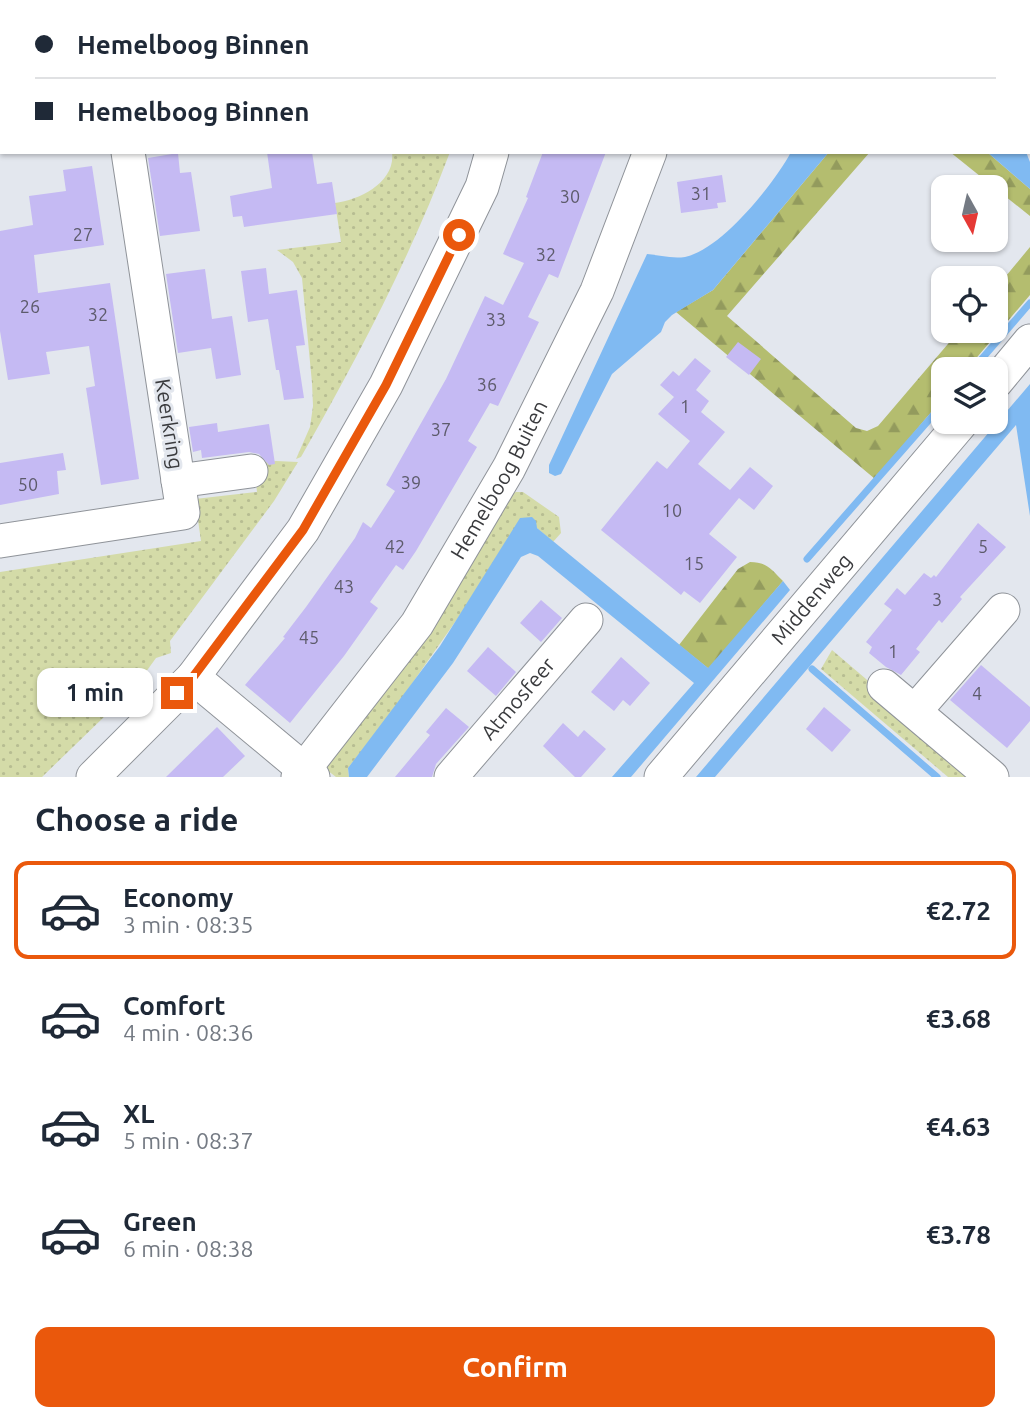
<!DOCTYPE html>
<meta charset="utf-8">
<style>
:root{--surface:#fff;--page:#f2f2f3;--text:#1f2937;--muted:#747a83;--line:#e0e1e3;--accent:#ea580c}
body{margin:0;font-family:Ubuntu,sans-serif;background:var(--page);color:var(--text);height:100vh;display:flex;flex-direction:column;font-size:26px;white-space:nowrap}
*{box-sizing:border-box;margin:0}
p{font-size:23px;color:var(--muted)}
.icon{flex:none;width:38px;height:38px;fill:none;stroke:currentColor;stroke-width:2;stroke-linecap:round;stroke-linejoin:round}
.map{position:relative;height:777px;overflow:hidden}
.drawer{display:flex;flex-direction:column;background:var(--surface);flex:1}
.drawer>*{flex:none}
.guide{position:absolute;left:0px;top:0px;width:1031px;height:154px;box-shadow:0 2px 5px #0004;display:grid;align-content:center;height:154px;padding:0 35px;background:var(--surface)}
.needle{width:46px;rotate:172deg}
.controls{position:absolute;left:931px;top:175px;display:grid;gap:14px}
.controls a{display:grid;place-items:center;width:77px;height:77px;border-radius:14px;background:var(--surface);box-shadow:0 2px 5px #0004;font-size:35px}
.end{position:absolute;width:32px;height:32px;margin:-16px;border:9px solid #ea580c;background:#fff;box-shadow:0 0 0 4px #fff}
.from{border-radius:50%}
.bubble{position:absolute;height:49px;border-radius:14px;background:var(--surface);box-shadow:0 2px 5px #0004;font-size:23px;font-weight:700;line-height:49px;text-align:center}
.guide b{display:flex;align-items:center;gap:24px;height:66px;font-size:26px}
.guide b+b{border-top:2px solid var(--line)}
.guide i{width:18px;height:18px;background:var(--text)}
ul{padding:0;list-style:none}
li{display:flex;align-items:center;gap:21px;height:98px;margin:0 14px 10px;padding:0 21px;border:4px solid transparent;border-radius:14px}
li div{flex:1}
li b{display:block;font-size:26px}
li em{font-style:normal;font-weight:700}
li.active{border-color:var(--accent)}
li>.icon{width:63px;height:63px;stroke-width:1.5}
h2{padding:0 35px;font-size:32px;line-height:84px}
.cta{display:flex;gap:14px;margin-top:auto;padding:14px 35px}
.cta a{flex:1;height:80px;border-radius:14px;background:var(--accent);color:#fff;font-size:28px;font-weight:700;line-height:80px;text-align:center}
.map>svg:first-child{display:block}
.grass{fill:url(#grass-dots)}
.forest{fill:url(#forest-firs)}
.water{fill:#80baf2}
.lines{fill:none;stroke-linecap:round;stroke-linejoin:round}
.stream{stroke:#80baf2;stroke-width:7}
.building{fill:#c5baf3}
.minor-casing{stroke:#8f9399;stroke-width:35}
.minor{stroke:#fff;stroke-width:33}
.route{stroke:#ea580c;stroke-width:9}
.labels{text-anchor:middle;stroke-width:6;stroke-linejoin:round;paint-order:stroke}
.number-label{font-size:18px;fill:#5d5b6b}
.street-label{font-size:21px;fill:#3a3b3e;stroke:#e3e7ee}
</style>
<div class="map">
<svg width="1030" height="777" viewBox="0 0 1030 777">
<defs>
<pattern id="grass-dots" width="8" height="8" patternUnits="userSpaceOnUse" patternTransform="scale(1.75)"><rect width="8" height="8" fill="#d4dba8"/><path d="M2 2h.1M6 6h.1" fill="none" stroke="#b7bd92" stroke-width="1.8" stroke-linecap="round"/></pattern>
<pattern id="forest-firs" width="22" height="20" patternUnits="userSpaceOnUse" patternTransform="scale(1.75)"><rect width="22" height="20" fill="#b4bd6f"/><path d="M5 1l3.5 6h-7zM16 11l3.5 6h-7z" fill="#939b5d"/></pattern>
</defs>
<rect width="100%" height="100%" fill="#e3e7ee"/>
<g class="grass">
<path d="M 392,152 L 450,152 C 410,258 357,359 301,457 L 296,459 L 310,427 L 313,406 L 312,383 L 302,278 L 293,262 L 277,250 L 341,242 L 335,203 C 360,200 396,182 392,152 Z"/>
<polygon points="276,461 298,462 274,501 170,641 171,653 156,658 135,687 42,777 0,777 0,572 201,541 195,499 257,492 254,464"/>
<polygon points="516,492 523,492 559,517 561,533 553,542 537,528 469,602 395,708 348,768 349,777 336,777 323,767 507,496"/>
<polygon points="832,650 981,777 948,777 821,669"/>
</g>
<g class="forest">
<polygon points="829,152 870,152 727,316 856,428 867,431 878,426 959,331 996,331 996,288 1030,247 1030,295 967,369 943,369 943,398 875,479 676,312 713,290"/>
<polygon points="950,152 987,152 1030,189 1030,216"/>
<path d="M 750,562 C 767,562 771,569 783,581 L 709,669 L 679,645 L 738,569 Z"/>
</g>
<g class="water">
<path d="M 791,152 L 829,152 L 713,290 L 672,315 L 665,322 L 661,332 L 612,374 L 561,474 L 555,476 L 549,473 L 549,465 L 647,254 C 659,255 672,259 685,257 C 721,250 774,184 791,152 Z"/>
<polygon points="987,152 1026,152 1030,162 1030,189"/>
<polygon points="1030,384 1030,516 1016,425 715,777 696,777"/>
<polygon points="532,517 536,521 537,528 708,668 783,581 790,590 631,777 612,777 694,683 538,556 530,553 521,557 453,663 367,777 349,777 348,768 440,646 520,518"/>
</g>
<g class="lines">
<g class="stream">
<polyline points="973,369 1030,303"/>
<polyline points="807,559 943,404"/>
<polyline points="812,669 937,777"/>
</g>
</g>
<g class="building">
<polygon points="267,152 312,152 317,184 332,182 337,214 244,227 242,216 233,217 230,196 272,188"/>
<polygon points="543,152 606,152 558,278 549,274 528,317 539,322 498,406 490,403 468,441 477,447 416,551 403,570 396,565 370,602 378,608 344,656 290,723 245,685 285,638 283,637 306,607 355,538 363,522 371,528 395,491 386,485 446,379 485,296 503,305 524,263 503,254 528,198 526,197"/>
<polygon points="178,153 180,173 191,172 200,231 160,236 148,158"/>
<polygon points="92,166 104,245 34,255 38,293 110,283 139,479 101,485 86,388 95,386 89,346 46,352 50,374 8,380 0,331 0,231 33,225 29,196 66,191 63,170"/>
<polygon points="722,175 726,202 717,203 718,208 681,213 677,182"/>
<polygon points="266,268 269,294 297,290 305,345 296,346 304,398 284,400 279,370 276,370 268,319 248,322 241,271"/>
<polygon points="205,269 212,319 232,316 241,375 216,379 211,348 178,353 166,274"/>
<polygon points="738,342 761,359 749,375 726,357"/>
<polygon points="695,358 711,371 696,390 709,401 701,412 725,432 698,464 730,490 750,467 773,486 754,510 739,498 709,534 737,557 700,603 684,591 681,595 601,530 657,461 667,469 690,441 658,414 674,397 660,385 673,371 679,376"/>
<polygon points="217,423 218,432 269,424 275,464 269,465 259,454 249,452 202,458 201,450 193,452 189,427"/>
<polygon points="63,453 66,470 57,471 59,494 0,505 0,463"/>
<polygon points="978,523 1006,547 960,597 962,599 942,623 939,620 916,649 920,652 901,675 886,667 869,653 872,647 866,642 892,610 884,604 897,588 905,595 924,573 931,578 934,575 936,577"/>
<polygon points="541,600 562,618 541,642 520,623"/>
<polygon points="488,647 516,672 496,696 467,671"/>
<polygon points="621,657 650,683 630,706 623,700 614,711 591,692"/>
<polygon points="981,665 1030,707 1030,721 1007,748 950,700"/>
<polygon points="824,707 851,730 832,752 806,729"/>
<polygon points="446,708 469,727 436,764 432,777 395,777 430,735 426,732"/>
<polygon points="563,723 578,737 584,730 606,749 581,777 575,777 543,746"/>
<polygon points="217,727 245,756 223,777 166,777"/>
</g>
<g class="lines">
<g class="minor-casing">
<g id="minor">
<polyline points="105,0 105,2"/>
<polyline points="314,2 326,0"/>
<polyline points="537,2 538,0"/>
<polyline points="687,2 688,0"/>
<polyline points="0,48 2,47"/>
<polyline points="996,382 1030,341"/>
<polyline points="178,481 251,471"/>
<polyline points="0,541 183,513 128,152"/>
<polyline points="193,677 313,777"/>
<polyline points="884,686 992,777"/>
<polyline points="915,711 1003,610"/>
<polyline points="93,777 193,677 303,530 386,385 482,187 492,152"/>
<path id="s1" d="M 298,777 L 417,624 L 509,468 L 597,291 L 650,152"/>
<path id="s2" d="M 451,777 L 586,620"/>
<path id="s3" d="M 661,777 L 962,422"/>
</g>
</g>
<use href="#minor" class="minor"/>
</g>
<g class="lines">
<polyline class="route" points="177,693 193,677 303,530 386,385 459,235"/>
</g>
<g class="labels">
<g class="number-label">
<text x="701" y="200">31</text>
<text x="570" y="203">30</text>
<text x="83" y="241">27</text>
<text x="546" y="261">32</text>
<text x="30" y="313">26</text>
<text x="98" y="321">32</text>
<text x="496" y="326">33</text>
<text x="487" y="391">36</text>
<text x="685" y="413">1</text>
<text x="441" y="436">37</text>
<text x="411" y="489">39</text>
<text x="28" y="491">50</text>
<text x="672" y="517">10</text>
<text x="395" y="553">42</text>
<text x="983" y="553">5</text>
<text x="694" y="570">15</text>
<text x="344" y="593">43</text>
<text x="937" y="606">3</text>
<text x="309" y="644">45</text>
<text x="893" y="658">1</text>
<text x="977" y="700">4</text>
</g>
<g class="street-label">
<text transform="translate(169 424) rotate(81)" y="7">Keerkring</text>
<text dy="7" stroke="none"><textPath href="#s1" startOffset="360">Hemelboog Buiten</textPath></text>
<text dy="7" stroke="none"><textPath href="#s3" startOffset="233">Middenweg</textPath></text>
<text dy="7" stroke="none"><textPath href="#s2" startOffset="103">Atmosfeer</textPath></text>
</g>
</g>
</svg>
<div class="controls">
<a><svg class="needle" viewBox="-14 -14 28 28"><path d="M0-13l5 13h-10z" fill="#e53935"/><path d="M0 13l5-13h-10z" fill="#747a83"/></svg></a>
<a><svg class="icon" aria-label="locate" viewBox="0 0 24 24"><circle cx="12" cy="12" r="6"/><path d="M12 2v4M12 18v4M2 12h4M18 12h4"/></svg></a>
<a><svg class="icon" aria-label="layers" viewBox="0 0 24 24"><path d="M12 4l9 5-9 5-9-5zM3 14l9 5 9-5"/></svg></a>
</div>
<i class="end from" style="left:459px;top:235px"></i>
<i class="end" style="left:177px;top:693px"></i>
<div class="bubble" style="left:37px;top:668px;width:116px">1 min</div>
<div class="guide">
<b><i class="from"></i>Hemelboog Binnen</b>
<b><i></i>Hemelboog Binnen</b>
</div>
</div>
<section class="drawer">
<h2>Choose a ride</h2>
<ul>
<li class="active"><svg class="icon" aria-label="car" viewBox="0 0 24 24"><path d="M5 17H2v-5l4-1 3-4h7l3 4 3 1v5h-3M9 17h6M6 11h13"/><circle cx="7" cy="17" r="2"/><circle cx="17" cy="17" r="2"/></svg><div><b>Economy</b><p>3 min · 08:35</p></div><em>€2.72</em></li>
<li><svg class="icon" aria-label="car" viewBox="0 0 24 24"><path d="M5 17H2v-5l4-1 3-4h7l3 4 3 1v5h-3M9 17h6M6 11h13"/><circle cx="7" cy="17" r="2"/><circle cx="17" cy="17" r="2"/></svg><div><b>Comfort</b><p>4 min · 08:36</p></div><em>€3.68</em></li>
<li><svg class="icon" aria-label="car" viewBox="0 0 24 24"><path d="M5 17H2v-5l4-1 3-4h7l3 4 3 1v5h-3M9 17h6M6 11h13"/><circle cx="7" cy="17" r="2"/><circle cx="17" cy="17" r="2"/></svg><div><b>XL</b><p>5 min · 08:37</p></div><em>€4.63</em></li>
<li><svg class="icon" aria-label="car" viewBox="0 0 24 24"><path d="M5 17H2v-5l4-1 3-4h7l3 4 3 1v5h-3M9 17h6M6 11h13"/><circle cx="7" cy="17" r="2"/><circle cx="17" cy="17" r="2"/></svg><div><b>Green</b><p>6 min · 08:38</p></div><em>€3.78</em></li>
</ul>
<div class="cta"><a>Confirm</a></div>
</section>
